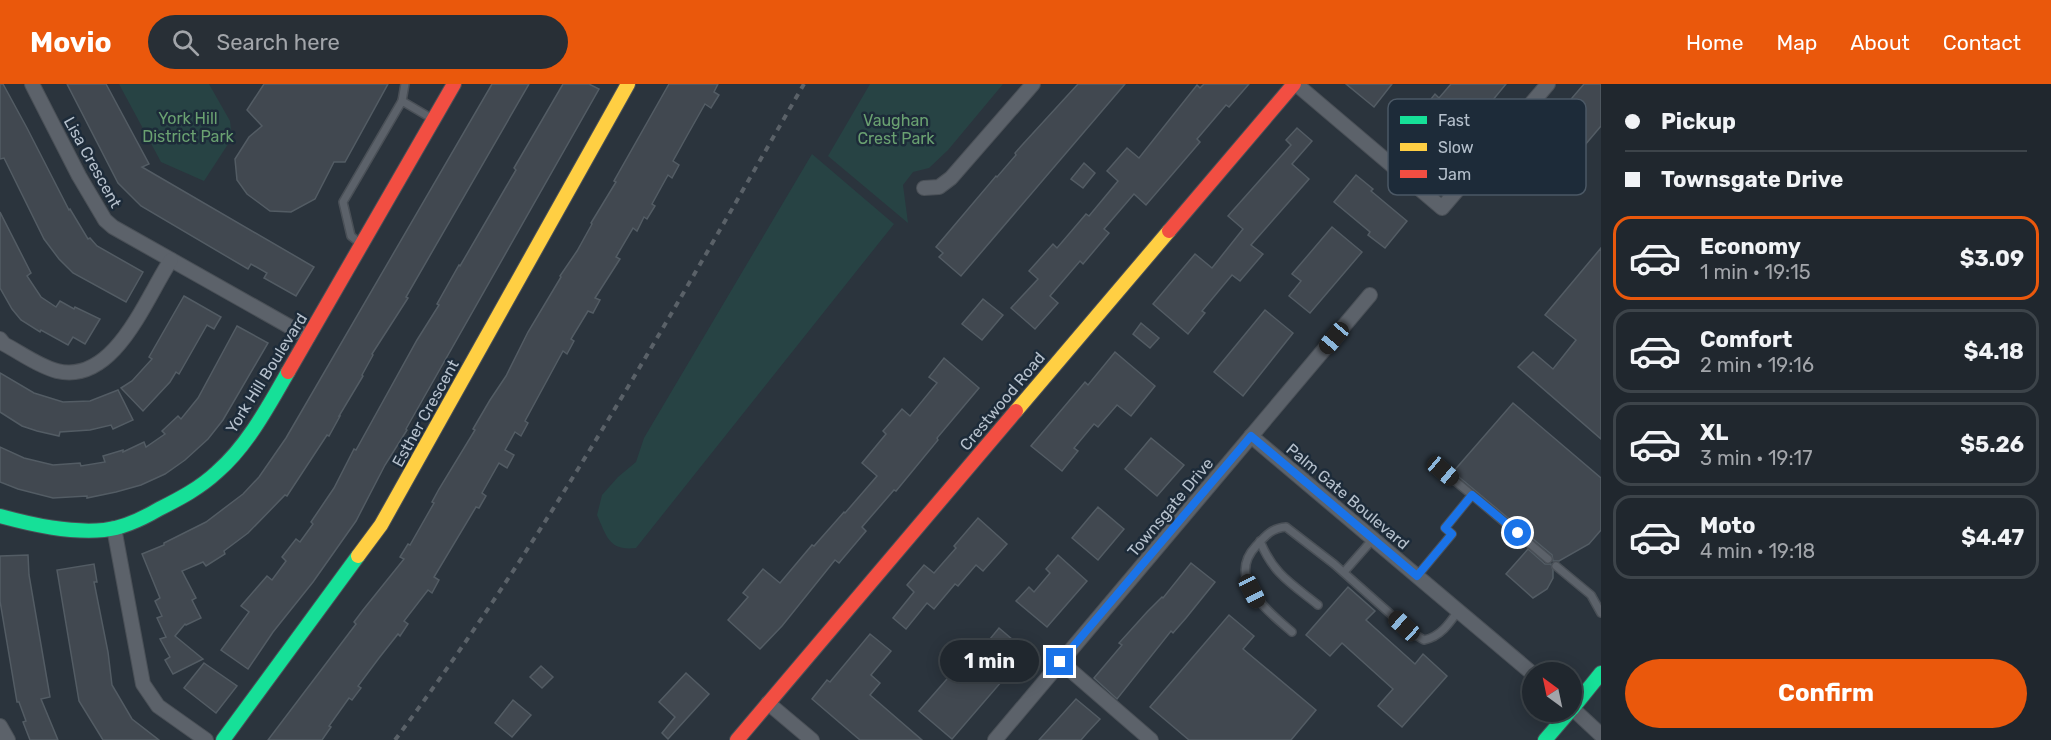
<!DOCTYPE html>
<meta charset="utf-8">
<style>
:root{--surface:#20272e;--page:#282f36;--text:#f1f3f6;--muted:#a2a5aa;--line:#3d444a;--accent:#ea580c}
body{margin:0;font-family:Rubik,sans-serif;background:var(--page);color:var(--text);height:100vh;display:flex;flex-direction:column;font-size:22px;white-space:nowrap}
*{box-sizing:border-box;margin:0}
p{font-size:20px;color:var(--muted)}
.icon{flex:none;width:33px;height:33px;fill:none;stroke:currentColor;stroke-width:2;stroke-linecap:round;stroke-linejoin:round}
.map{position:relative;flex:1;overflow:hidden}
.panel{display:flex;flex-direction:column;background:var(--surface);width:450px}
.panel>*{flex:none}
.hud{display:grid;align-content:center;height:132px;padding:0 24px;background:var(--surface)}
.needle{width:39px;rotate:327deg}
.controls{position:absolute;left:1522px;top:578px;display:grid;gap:12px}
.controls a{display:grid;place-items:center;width:60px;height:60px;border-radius:50%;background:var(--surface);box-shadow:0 3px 15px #0003,0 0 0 2px var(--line);font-size:30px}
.end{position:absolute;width:27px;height:27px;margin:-14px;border:8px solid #1a73e8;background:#fff;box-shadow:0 0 0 3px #fff}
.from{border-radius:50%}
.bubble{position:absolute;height:42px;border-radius:21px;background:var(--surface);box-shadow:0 3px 15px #0003,0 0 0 2px var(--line);font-size:20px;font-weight:700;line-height:42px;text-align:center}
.car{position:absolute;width:18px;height:36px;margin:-18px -9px;border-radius:8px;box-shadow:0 0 4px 2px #0007;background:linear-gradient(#222 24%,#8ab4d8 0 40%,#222 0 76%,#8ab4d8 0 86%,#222 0)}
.hud b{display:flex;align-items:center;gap:21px;height:57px;font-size:22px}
.hud b+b{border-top:2px solid var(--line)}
.hud i{width:15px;height:15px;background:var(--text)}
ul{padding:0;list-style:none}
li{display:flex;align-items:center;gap:18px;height:84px;margin:0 12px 9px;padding:0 12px;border:3px solid var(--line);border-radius:18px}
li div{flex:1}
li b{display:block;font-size:22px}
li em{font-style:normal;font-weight:700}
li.current{border-color:var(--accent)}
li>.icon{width:54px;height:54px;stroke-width:1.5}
.action{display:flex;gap:12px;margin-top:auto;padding:12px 24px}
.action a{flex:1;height:69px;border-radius:36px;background:var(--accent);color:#fff;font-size:24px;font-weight:700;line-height:69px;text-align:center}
header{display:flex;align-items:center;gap:36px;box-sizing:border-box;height:84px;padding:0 30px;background:var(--accent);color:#fff}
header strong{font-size:28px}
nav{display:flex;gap:33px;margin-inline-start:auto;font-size:21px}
.search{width:420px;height:54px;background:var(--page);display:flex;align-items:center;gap:15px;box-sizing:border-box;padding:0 21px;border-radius:33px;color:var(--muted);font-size:22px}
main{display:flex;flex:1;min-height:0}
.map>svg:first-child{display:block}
.green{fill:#274344}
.building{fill:#414850;stroke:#535c64;stroke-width:1.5}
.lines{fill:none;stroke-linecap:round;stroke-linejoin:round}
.lane-casing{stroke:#4a5057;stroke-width:10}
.street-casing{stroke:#4a5057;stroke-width:16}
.fast-casing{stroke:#4a5057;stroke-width:16}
.slow-casing{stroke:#4a5057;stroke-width:16}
.jam-casing{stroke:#4a5057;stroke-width:16}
.lane{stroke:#5c626a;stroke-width:7}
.street{stroke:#5c626a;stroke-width:14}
.fast{stroke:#16e098;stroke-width:14}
.slow{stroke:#ffcf43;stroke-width:14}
.jam{stroke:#f24e42;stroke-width:14}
.rail{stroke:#5a6168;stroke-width:4;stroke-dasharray:6 6;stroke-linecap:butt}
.route{stroke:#1a73e8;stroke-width:8}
.labels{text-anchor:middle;stroke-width:5;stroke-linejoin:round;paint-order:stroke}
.park-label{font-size:16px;fill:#6aa171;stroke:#1d2b39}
.street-label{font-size:16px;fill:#b6c1cd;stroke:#1d2b39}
.key{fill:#1d2b39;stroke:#4b5865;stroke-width:1.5}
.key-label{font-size:16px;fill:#b6c1cd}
</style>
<header>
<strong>Movio</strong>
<div class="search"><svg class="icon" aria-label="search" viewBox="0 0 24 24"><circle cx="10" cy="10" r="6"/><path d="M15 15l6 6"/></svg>Search here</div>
<nav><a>Home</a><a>Map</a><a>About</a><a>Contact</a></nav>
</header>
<main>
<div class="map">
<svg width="1601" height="656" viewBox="0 0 1601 656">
<rect width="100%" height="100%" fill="#2b343d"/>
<g class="green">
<polygon points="119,0 209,0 230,37 232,54 204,97 161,78"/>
<polygon points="870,0 1003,0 948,66 929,84 913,88 903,101 908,139 828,72"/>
<path d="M 812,70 L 894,140 L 636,464 C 609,467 607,453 597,431 L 602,411 L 618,393 L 636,378 L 644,354 Z"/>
</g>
<g class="building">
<polygon points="0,0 3,0 27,44 69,126 70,125 88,155 90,154 97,162 143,188 126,218 73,189 59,175 44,155 4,74 0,75"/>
<polygon points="67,0 106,0 149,80 142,83 314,183 296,212 264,194 267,189 251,180 248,185 141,122 118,99"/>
<polygon points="264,0 388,0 345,78 334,78 315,115 291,128 270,127 247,110 237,96 235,75 249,53 262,42 247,26"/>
<polygon points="492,0 529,0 406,213 408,214 372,270 373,271 362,291 363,292 339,332 340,332 329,352 327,351 287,412 285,411 248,449 224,467 225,470 206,482 203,478 182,487 196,514 192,516 201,534 186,541 185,540 175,552 203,575 173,590 165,576 170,573 160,555 166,553 157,534 162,532 155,517 160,514 142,470 164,461 164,459 206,438 243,410 259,393 286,354"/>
<polygon points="563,0 589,0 599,5 406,345 407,346 385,381 356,437 313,498 273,548 248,585 221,566 249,528 241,522 267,492 272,496 286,477 282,473 296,455 300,458 313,440 311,438 334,404 354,365 356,366 417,256 439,221 437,220 459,181 460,182 506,103 516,86 514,84"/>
<polygon points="669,0 718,0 714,8 719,11 711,24 705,20 688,50 673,77 679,81 672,94 668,91 652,120 655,122 647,135 644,133 637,147 633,144 616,173 620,175 595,214 600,216 593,229 588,227 571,255 574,257 567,270 563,267 525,337 528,339 521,352 515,348 505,366 514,371 507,384 499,379 482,409 486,412 479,424 476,423 434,493 439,496 432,509 428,506 404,537 408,540 400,552 398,550 379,574 358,602 361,604 352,616 349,614 329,642 331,643 322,656 268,656 356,540 354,538 363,526 404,475 400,473 408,460 410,461 434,419 432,418 439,405 475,346 473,345 490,316 506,292 528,248 561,193 560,192 577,167 592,140 591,139 616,98 614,97"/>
<polygon points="1078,0 1125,0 961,192 939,173 943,169 936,163 996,92 997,93 1016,71 1015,69 1023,60"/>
<polygon points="1204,0 1249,0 1229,23 1226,21 1197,55 1200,58 1146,121 1134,110 1104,145 1109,149 1083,180 1080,177 1050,212 1058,219 1035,245 1011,224 1038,195 1029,187 1053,160 1057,164 1086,130 1089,132 1118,97 1107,87 1127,64 1139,74 1197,1 1200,4"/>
<polygon points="1346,0 1392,0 1374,23"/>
<polygon points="1451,0 1506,0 1460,56 1432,84 1403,59 1429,30 1423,25 1435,10 1439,14"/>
<polygon points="1584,0 1601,0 1601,42 1562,88 1531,62"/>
<polygon points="1297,44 1312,57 1292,80 1309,95 1251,161 1263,170 1240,197 1232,191 1202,227 1205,229 1188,250 1153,220 1195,170 1212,184 1243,145 1228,132 1291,61 1286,56"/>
<polygon points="1084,79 1095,89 1083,104 1071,95"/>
<polygon points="1356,91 1373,105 1371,107 1407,137 1385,164 1368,151 1370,148 1334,118"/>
<polygon points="0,128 31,189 27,192 41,213 56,223 60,217 74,225 75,223 100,235 85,260 73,253 68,261 41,246 40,248 21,236 12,225 0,204"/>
<polygon points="1332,143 1362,168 1310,229 1289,212 1301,197 1292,190"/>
<polygon points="1601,164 1601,355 1518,283 1533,268 1553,285 1576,256 1545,231"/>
<polygon points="184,212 221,233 214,245 207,241 179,290 176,288 170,298 143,327 121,304 132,297 152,275 149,273"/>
<polygon points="983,215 1003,231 982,256 962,240"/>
<polygon points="1265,226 1293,249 1243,312 1214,288"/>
<polygon points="1141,239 1159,254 1150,264 1133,250"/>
<polygon points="237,242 268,259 223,336 208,355 185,376 165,390 141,401 116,408 87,414 87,412 53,414 18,405 0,398 0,363 24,374 53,381 80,379 81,382 105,378 103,372 123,366 123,368 144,358 146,363 165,350 162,347 178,332 181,335 198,314"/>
<polygon points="1115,268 1155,302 1131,332 1117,321 1098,343 1094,340 1074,364 1078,367 1062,387 1031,362 1085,298 1088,301"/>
<polygon points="944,274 979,304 937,354 938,356 896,407 894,406 862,443 866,447 839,479 835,476 782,542 760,565 728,536 748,513 743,509 763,485 780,499 812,461 814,462 844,428 845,429 877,392 862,379 886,350 883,347 902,325 910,332 937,299 929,293"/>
<polygon points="0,289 34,309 63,318 90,317 118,306 133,336 113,345 111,341 90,346 60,348 59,352 37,347 22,342 0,328"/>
<polygon points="1513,319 1601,394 1601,446 1589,460 1559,477 1553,477 1552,471 1453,388"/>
<polygon points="1151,354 1184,381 1157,412 1125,385"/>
<polygon points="1098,423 1124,445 1098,476 1072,454"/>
<polygon points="978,434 1007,460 983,487 976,481 958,502 955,500 934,525 927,519 906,545 893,534 914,508 907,501 924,481 934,489 956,464 954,462"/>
<polygon points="1528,465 1545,480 1551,480 1553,486 1553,494 1547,505 1533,514 1506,490"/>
<polygon points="28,471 29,491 50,613 41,615 58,656 30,656 23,638 26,637 19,618 17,618 0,517 0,472"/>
<polygon points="1058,471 1087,497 1047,543 1016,517 1029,503 1034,508 1050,489 1046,485"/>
<polygon points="1191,479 1215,498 1186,534 1173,549 1171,547 1117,615 1094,594 1122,561 1119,559 1147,528 1162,513 1163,514"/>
<polygon points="94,480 97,498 94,498 108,568 112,601 132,635 159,656 103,656 79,617 57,486"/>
<polygon points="1348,503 1375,527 1366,536 1415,580 1423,570 1447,592 1402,643 1378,622 1393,605 1342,559 1330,572 1306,551"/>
<polygon points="1229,531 1254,552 1243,565 1316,626 1291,656 1189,656 1150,623"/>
<polygon points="999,544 1027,568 952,655 919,627 975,563 980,567"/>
<polygon points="870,550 891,567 871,591 880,599 870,611 922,656 860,656 812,615 827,596 830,598"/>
<polygon points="204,579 237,602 216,629 184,604"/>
<polygon points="541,582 553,593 542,604 530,593"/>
<polygon points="686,589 709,610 668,655 662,649 675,633 659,618"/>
<polygon points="1076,615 1100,635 1087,649 1081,656 1039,656"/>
<polygon points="513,616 531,631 512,653 495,639"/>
</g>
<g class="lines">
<g class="lane-casing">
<g id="lane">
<polyline points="402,17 405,0"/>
<polyline points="361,160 351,152 343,118 402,17 431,34"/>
<polyline points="1443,387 1472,411"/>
<path d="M 1260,457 C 1273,490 1292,500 1318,521"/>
<polyline points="1556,482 1591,511 1601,529"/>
<polyline points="1344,488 1373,455"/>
<polyline points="1417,492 1452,450 1445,444 1472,411 1548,475"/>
<path d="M 1292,548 C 1269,528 1225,495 1256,462 C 1266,451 1272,444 1286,443 L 1334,480 L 1404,542"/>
<path d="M 1414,550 L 1424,556 C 1440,553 1449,540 1458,527"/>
</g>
</g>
<g class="street-casing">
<g id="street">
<polyline points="32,0 79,92 105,136 113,143 308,253"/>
<polyline points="1296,0 1442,124 1548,0"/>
<polyline points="924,104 939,103 951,94 1033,0"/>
<path d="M 0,255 L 4,260 C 21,269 38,282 57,287 C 115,301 146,213 171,176"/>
<polyline points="1251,352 1533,590"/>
<polyline points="114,444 143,600 158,622 206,656"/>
<polyline points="1061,578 1151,656"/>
<polyline points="768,619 812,656"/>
<polyline points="1572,624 1601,651"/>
<polyline points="0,642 8,656"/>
<polyline points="995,656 1370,211"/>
</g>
</g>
<g class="fast-casing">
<g id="fast">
<path d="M 0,432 C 33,441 69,449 104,446 C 124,444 142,435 159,425 C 179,415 200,404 217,388 C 247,362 268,323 288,288"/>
<polyline points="1572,625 1601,589"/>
<polyline points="223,656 358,472"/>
<polyline points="1545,656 1570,627"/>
</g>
</g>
<g class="slow-casing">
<g id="slow">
<polyline points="1016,327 1169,147"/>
<polyline points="358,472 381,441 628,0"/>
</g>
</g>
<g class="jam-casing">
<g id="jam">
<polyline points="1169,147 1294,0"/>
<polyline points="288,288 454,0"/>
<polyline points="737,656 1016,327"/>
</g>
</g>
<use href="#lane" class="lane"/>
<use href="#street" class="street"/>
<use href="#fast" class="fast"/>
<use href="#slow" class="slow"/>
<use href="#jam" class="jam"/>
<path class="rail" d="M 395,656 C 550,449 675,223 804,0"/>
</g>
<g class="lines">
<polyline class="route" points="1060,578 1251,352 1417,492 1452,450 1445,444 1472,411 1518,449"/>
</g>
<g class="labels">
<g class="park-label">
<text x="188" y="40">York Hill<tspan x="188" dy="18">District Park</tspan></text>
<text x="896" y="42">Vaughan<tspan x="896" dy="18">Crest Park</tspan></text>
</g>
<g class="street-label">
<text transform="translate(93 78) rotate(61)" y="6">Lisa Crescent</text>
<text transform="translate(266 289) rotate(-58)" y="6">York Hill Boulevard</text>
<text transform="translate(1002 317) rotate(-50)" y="6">Crestwood Road</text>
<text transform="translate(425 329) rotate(-61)" y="6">Esther Crescent</text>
<text transform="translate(1348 412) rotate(40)" y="6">Palm Gate Boulevard</text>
<text transform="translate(1170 423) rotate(-50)" y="6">Townsgate Drive</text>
</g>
</g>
<rect x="1388" y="15" width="198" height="96" rx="9" class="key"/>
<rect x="1400" y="32" width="27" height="8" fill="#16e098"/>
<rect x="1400" y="59" width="27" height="8" fill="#ffcf43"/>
<rect x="1400" y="86" width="27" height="8" fill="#f24e42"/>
<g class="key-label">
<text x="1438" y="42">Fast</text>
<text x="1438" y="69">Slow</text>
<text x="1438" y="96">Jam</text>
</g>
</svg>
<div class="controls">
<a><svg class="needle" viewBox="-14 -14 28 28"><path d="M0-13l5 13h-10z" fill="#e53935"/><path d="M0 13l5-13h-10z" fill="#a2a5aa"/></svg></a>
</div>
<i class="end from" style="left:1518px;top:449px"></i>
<i class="end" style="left:1060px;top:578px"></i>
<div class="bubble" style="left:940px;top:556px;width:99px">1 min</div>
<i class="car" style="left:1334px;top:254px;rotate:220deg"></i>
<i class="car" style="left:1443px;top:387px;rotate:130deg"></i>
<i class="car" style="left:1252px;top:507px;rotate:153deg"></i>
<i class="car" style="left:1404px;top:542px;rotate:312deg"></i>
</div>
<section class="panel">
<div class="hud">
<b><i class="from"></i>Pickup</b>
<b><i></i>Townsgate Drive</b>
</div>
<ul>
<li class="current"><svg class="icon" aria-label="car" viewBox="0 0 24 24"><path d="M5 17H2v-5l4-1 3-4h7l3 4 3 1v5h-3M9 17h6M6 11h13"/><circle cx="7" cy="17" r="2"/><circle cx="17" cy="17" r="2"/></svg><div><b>Economy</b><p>1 min · 19:15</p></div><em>$3.09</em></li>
<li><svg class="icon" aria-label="car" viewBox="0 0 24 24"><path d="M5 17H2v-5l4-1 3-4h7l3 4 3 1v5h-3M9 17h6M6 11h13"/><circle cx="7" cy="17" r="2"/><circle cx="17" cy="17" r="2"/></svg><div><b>Comfort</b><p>2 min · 19:16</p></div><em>$4.18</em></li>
<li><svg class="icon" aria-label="car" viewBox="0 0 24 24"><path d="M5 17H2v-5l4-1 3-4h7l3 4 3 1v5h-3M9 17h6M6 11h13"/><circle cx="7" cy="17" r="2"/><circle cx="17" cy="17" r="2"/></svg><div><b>XL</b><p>3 min · 19:17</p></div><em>$5.26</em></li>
<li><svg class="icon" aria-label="car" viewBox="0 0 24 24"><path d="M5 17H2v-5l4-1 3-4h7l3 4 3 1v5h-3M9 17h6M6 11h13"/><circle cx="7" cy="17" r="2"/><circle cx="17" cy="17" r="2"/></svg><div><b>Moto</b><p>4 min · 19:18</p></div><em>$4.47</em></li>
</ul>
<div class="action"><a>Confirm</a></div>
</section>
</main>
